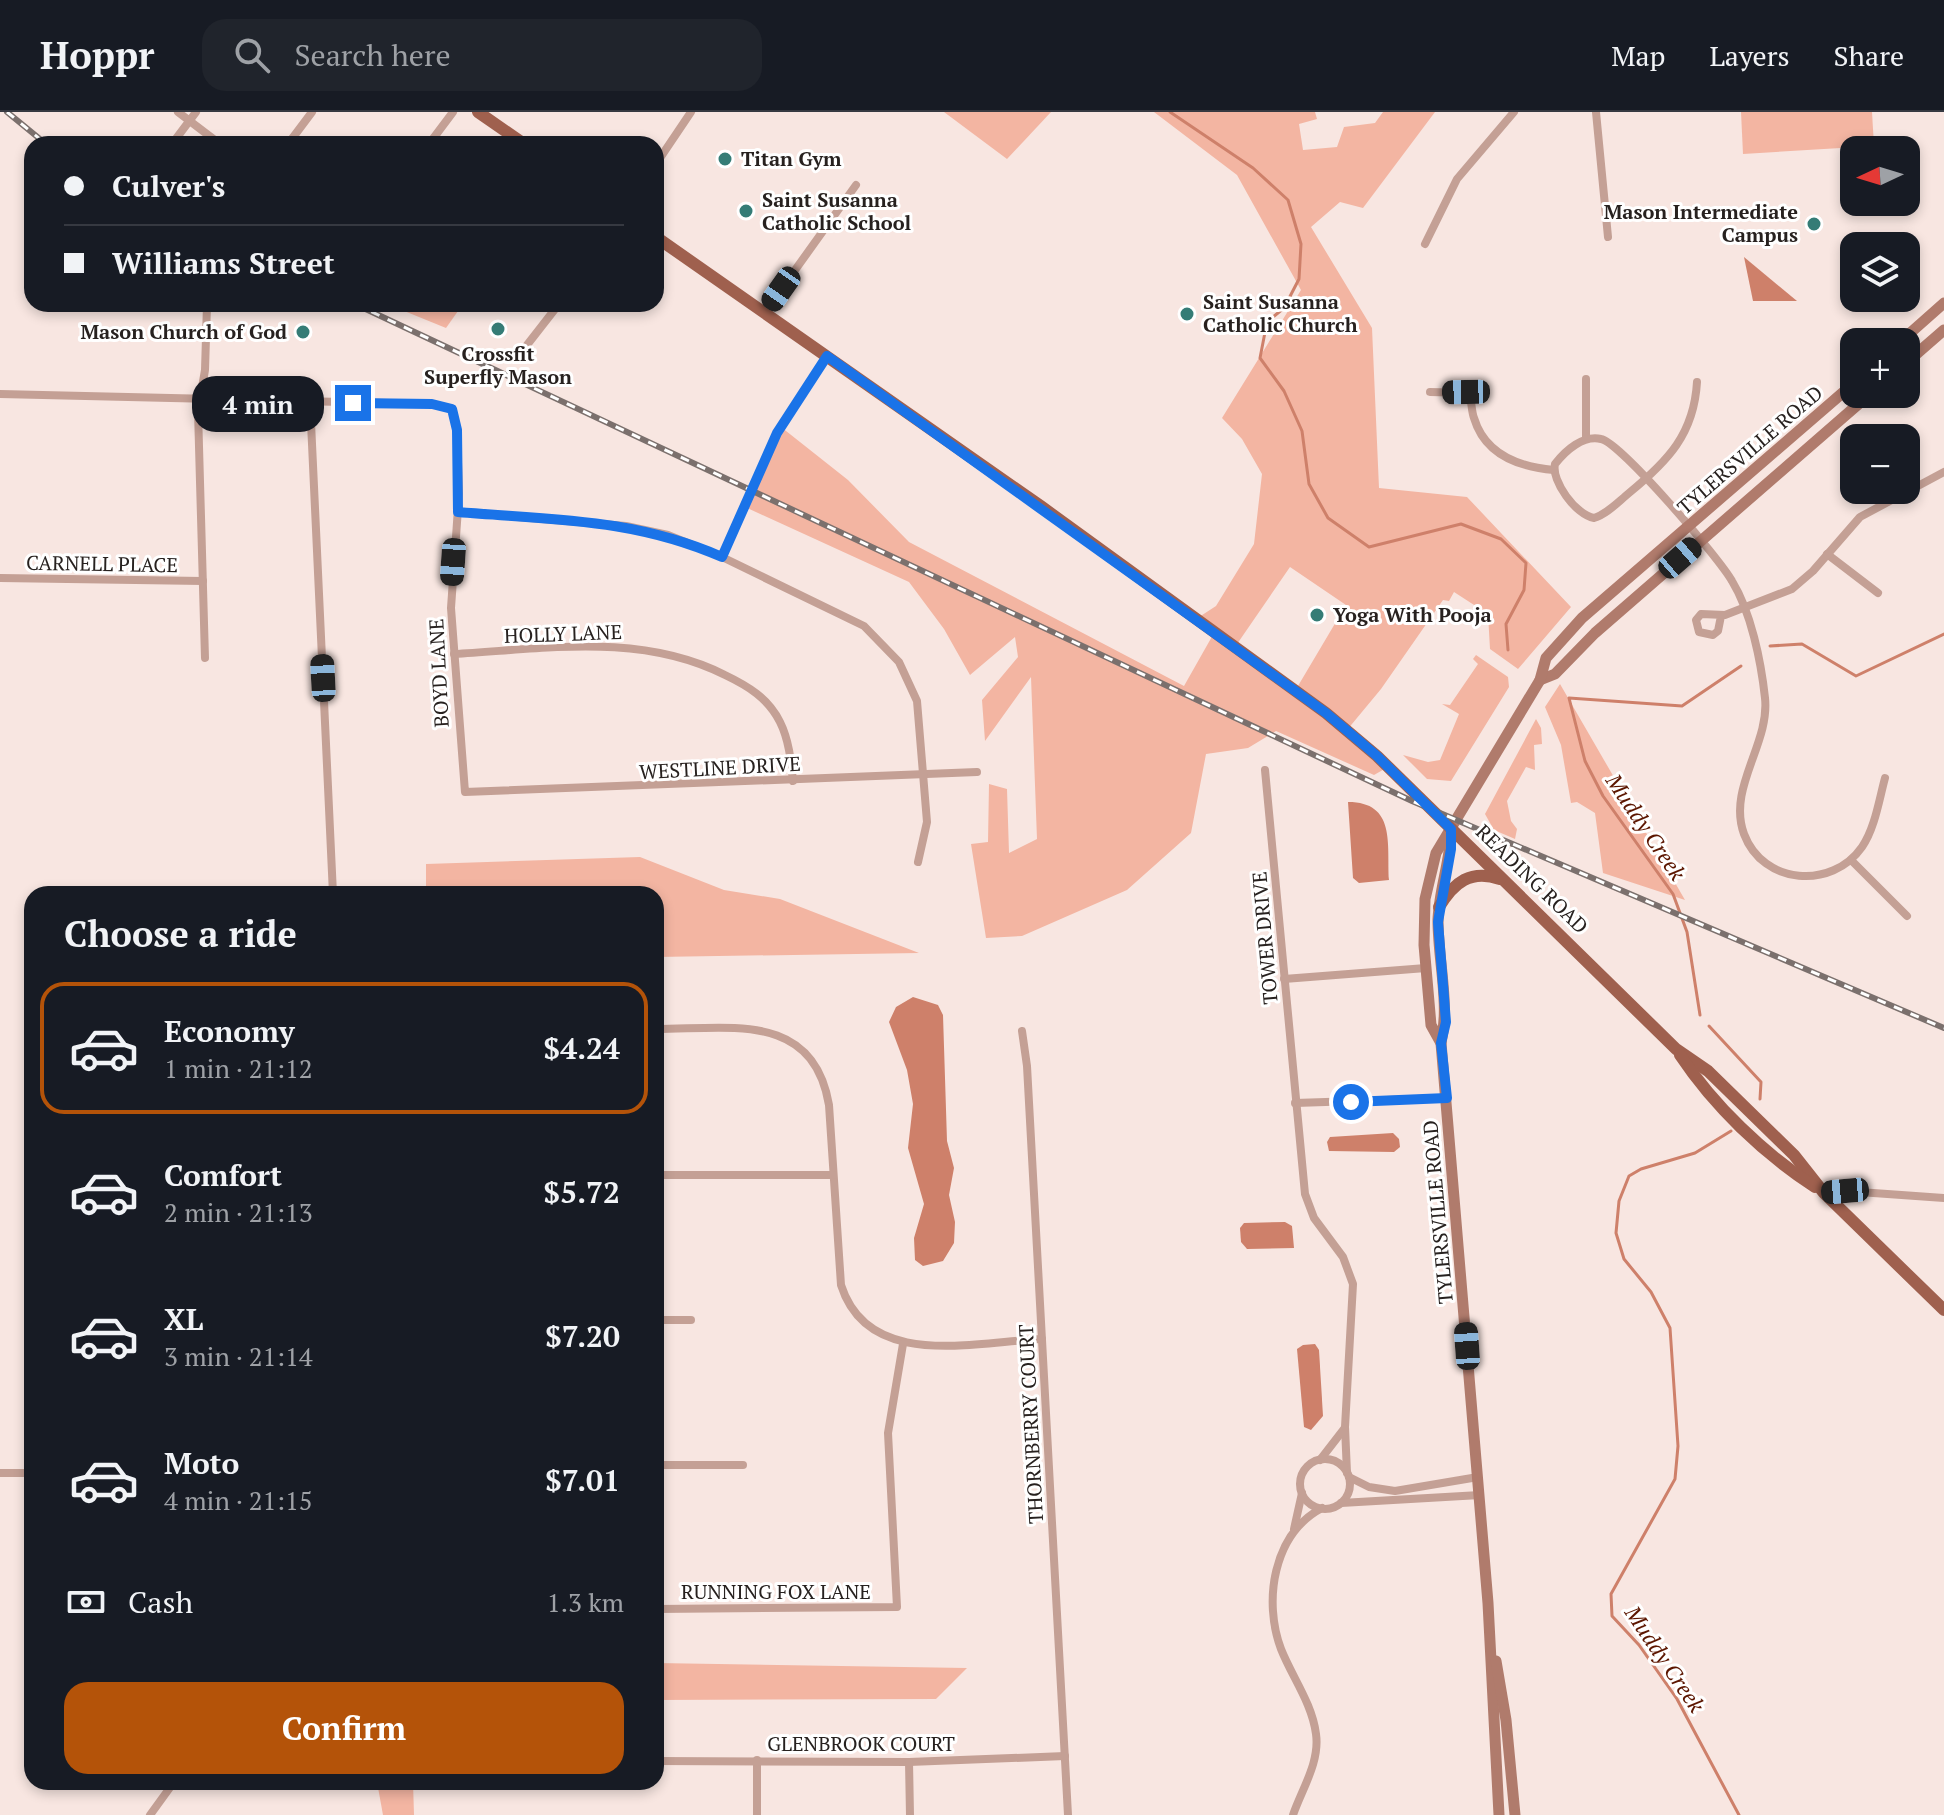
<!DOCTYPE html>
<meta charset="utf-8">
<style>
:root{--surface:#171b24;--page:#20242c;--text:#f1f3f6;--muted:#9ea1a6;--line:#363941;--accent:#b45309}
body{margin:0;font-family:"PT Serif",serif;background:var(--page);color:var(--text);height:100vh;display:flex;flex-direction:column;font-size:30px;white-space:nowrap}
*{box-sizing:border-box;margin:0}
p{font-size:26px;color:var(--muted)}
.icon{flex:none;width:44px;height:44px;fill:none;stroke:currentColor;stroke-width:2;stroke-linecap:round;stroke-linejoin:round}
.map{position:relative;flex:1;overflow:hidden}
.drawer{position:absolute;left:24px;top:774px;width:640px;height:904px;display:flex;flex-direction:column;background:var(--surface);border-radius:24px;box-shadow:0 4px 12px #0003}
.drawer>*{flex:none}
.banner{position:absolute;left:24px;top:24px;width:640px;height:176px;border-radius:24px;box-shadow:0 4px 12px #0003;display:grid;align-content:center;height:176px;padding:0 40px;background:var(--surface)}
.needle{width:52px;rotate:266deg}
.controls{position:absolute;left:1840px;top:24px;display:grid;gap:16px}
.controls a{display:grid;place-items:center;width:80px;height:80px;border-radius:16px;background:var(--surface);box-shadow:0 4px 12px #0003;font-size:40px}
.end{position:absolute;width:36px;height:36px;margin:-18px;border:10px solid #1a73e8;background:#fff;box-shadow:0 0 0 4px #fff}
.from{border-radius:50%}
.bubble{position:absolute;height:56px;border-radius:24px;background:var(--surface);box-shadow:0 4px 12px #0003;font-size:26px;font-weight:700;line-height:56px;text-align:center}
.car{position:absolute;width:24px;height:48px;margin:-24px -12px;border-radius:10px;box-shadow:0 0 6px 2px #0007;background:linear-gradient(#222 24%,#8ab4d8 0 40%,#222 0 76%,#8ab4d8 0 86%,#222 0)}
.banner b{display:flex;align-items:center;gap:28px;height:76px;font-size:30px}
.banner b+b{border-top:2px solid var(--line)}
.banner i{width:20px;height:20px;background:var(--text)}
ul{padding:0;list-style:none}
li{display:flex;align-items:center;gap:24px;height:132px;margin:0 16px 12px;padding:0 24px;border:4px solid transparent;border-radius:24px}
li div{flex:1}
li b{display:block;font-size:30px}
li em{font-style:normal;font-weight:700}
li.on{border-color:var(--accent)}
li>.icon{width:72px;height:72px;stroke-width:1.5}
h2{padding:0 40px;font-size:36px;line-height:96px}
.pay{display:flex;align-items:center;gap:20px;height:88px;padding:0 40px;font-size:30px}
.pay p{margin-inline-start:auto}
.action{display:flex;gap:16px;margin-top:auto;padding:16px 40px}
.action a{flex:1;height:92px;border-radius:24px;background:var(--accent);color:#fff;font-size:32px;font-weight:700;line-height:92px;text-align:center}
header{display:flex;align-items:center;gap:48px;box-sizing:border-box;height:112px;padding:0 40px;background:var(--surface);border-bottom:2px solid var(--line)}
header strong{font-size:38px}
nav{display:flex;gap:44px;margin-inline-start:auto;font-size:28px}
.search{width:560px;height:72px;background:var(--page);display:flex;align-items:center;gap:20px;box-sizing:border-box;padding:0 28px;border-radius:24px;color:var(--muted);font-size:30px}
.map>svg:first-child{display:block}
.green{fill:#f3b5a2;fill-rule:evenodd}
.water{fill:#ce806a}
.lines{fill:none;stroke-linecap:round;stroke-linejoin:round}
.stream{stroke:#ce806a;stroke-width:3}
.street{stroke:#c4a095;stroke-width:8}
.secondary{stroke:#b07b6c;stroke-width:11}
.primary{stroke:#9f604e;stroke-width:12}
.rail-casing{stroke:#7b706d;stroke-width:6}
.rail{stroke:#fff;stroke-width:3;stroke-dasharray:9;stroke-linecap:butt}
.route{stroke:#1a73e8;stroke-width:10}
.poi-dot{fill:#357c76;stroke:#fff;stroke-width:3}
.labels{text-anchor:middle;stroke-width:6;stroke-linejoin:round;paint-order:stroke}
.poi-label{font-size:20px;font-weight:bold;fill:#27211f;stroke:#fff;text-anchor:start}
.street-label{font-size:20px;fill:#27211f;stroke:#fff}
.water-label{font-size:22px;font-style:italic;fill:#5c1600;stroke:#fff}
</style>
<header>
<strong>Hoppr</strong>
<div class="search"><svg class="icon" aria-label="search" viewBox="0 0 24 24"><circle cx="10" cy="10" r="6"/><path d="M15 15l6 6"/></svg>Search here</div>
<nav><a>Map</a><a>Layers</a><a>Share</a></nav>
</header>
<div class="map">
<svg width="1944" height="1703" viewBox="0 0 1944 1703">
<rect width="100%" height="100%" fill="#f8e6e1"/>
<g class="green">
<polygon points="944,0 1051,0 1007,47"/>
<path d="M 1154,0 L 1315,0 L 1317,7 L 1299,12 L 1303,38 L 1337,35 L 1344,15 L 1375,11 L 1383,0 L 1435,0 L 1363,96 L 1340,90 L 1311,115 L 1372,216 L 1379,376 L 1467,385 L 1571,495 L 1518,557 L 1490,537 L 1488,502 L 1454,480 L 1449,489 L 1443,488 L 1381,577 L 1347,618 L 1388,655 L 1374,663 L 1276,619 L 1248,636 L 1206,642 L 1191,721 L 1127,778 L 1022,824 L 986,826 L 971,732 L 988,730 L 989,672 L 1007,677 L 1009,741 L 1037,727 L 1031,565 L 985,629 L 982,588 L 1018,545 L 1015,525 L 970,563 L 944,517 L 909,470 L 745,395 L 781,315 L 848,368 L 909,430 L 1184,574 L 1214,521 L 1196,507 L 1216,494 L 1254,432 L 1262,362 L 1242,327 L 1222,306 L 1301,178 L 1237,63 ZM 1290,455 L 1346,493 L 1295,579 L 1235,535 Z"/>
<polygon points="1741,0 1872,0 1874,34 1743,42"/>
<polygon points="387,192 463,192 446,216"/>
<polygon points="1476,543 1508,565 1509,575 1451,669 1427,667 1403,643 1428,650 1440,648 1459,602 1442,592 1450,593 1478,552 1473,547"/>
<polygon points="1560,572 1685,788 1603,761 1595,701 1577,690 1571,691 1561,633 1545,595"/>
<polygon points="1536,607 1541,616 1542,632 1534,633 1535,658 1526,655 1507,689 1511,709 1517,717 1515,727 1494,718 1485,702"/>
<polygon points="640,745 724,778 780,787 919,841 656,845 656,782 426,782 426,752"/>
<polygon points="656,1551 967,1556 936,1587 656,1588"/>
<polygon points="377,1670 413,1670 414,1703 383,1703"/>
</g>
<g class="water">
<polygon points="1744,145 1797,189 1753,189"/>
<path d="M 1348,690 C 1396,690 1387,732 1389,768 L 1359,771 L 1353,766 Z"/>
<polygon points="913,885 938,893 943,903 947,1029 954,1056 949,1083 955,1110 954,1131 943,1149 923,1154 915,1148 914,1126 924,1092 908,1036 913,992 907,958 889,910 896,895"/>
<polygon points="1393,1021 1399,1027 1400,1035 1394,1040 1329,1039 1327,1030 1330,1025"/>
<polygon points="1285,1110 1292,1114 1294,1136 1247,1137 1241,1130 1240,1116 1244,1111"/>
<polygon points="1315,1232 1319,1238 1323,1304 1311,1318 1304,1315 1297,1237 1303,1233"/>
</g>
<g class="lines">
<g class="stream">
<polyline points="1170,0 1253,56 1288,88 1301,132 1299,167 1284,196 1267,210 1260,246 1284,279 1302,319 1309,372 1328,406 1369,435 1461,412 1501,427 1526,451 1524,478 1506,512 1508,538"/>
<polyline points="1770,534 1802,532 1856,564 1944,522"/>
<polyline points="1700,903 1687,820 1673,782 1603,684 1585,649 1569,586 1682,594 1741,554"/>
<polyline points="1709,914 1761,970 1760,987"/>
<polyline points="1731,1019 1695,1041 1641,1057 1629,1064 1619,1089 1616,1121 1624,1147 1651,1180 1670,1216 1678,1334 1675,1367 1611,1482 1612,1504 1639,1533 1677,1587 1739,1703"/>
</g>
<g class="street">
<polyline points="178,0 220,32"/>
<polyline points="1596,0 1608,125"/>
<polyline points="172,32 196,0"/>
<polyline points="288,32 312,0"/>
<polyline points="429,32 453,0"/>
<polyline points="656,52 691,0"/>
<polyline points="1425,132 1457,67 1514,0"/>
<polyline points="765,200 856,73"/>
<polyline points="527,233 559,192"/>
<polyline points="1586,267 1586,327"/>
<path d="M 1697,270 C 1694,322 1668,349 1629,381 C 1618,390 1607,402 1594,406 C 1576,403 1551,369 1555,352 C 1566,338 1583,323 1601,327 C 1620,330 1720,447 1732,469 C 1751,500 1761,549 1765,586 C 1770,632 1727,676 1744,722 C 1763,773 1832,778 1862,735 C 1875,716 1879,688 1885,666"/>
<path d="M 1430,280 L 1469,281 C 1472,289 1471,298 1474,306 C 1485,343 1519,355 1554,358"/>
<polyline points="0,282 432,292 452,297 457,318 459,382 451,496 465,680 977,660"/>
<polyline points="310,289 333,782"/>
<polyline points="458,400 626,414 668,423 722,445 864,514 899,550 917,589 927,710 918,750"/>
<polyline points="1827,442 1878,481"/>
<polyline points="722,445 777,321 827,244"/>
<polyline points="0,466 203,469"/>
<polyline points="1721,504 1718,519 1713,523 1699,520 1696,508 1701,502 1725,503 1792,477 1813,459 1860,405 1944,360"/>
<path d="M 454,542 C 545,537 640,520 725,563 C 748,574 768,586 780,610 C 789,628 791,649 793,669"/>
<polyline points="205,546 198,299 205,258 207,192"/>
<polyline points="1265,658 1305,1082 1314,1106 1343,1145 1353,1172 1345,1315 1347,1361"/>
<polyline points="1851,748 1907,804"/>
<polyline points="1284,867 1426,856"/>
<path d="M 656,917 C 730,917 813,899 829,993 L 841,1173 C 868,1258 973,1230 1042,1227"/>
<polyline points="1022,919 1027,954 1068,1703"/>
<polyline points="1295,991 1447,986"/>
<polyline points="656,1063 833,1063"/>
<polyline points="1824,1081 1845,1079 1944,1086"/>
<polyline points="656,1208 691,1208"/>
<circle cx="1325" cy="1372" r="25"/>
<polyline points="1320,1348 1344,1317"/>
<polyline points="656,1353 743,1353"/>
<polyline points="0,1361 32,1361"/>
<polyline points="1349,1365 1369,1375 1395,1379 1478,1365"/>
<polyline points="1341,1391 1480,1383"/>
<polyline points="1294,1417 1302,1381"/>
<polyline points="656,1497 897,1495 888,1321 903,1232"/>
<polyline points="757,1648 757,1703"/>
<polyline points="656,1649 909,1650 1065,1644"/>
<polyline points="909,1650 910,1703"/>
<polyline points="150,1703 174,1670"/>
<path d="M 1293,1703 C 1302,1677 1320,1650 1316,1622 C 1312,1591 1292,1565 1281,1537 C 1263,1489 1273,1422 1322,1396"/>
</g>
<g class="secondary">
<polyline points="1900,230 1944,191"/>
<polyline points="1906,251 1944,218"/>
<polyline points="1540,568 1555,562 1595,521 1870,282"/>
<path d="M 1451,717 C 1451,748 1439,777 1438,808 C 1438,849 1450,891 1441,931 L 1488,1491 L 1499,1703"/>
<polyline points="1441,931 1431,913 1424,833 1425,787 1436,741 1540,568 1546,546 1582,506 1854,271"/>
<polyline points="1496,1549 1506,1608 1515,1703"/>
</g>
<g class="primary">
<polyline points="478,0 524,32"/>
<polyline points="656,125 1042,395 1326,601 1377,644 1676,937 1708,959 1794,1043 1824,1081 1944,1198"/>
<path d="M 1439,795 C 1454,770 1471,757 1500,767"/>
<path d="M 1680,943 C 1714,994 1763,1041 1815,1075"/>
</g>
<g class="rail-casing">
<g id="rail">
<polyline points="7,0 46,32"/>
<polyline points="355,192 1412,689 1944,916"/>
</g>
</g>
<use href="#rail" class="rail"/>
</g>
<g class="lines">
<path class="route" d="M 353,291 L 432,292 L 452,297 L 457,318 L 458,400 C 553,408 633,406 722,445 L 777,321 L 827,244 L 1326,601 L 1377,644 L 1451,717 L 1451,737 L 1438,810 L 1446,910 L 1441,931 L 1447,986 L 1351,990"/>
</g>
<g class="poi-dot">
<circle cx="725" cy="47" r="8"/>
<circle cx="746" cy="99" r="8"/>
<circle cx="1814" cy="112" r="8"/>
<circle cx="1187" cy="202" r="8"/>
<circle cx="498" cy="217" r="8"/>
<circle cx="303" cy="220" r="8"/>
<circle cx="1317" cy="503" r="8"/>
</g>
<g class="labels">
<g class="poi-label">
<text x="741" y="54">Titan Gym</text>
<text x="762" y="95">Saint Susanna<tspan x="762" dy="23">Catholic School</tspan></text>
<text x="1798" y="107" text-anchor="end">Mason Intermediate<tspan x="1798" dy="23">Campus</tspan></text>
<text x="1203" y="197">Saint Susanna<tspan x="1203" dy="23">Catholic Church</tspan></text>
<text x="287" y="227" text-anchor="end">Mason Church of God</text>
<text x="498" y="249" text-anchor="middle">Crossfit<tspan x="498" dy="23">Superfly Mason</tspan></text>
<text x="1333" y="510">Yoga With Pooja</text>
</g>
<g class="street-label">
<text transform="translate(1750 338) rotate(-41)" y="7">TYLERSVILLE ROAD</text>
<text transform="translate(102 452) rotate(1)" y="7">CARNELL PLACE</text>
<text transform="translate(563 522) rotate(-2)" y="7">HOLLY LANE</text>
<text transform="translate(439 561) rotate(-93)" y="7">BOYD LANE</text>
<text transform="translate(720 656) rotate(-3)" y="7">WESTLINE DRIVE</text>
<text transform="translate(1532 767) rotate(44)" y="7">READING ROAD</text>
<text transform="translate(1265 826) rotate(-95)" y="7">TOWER DRIVE</text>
<text transform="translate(1438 1100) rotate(-95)" y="7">TYLERSVILLE ROAD</text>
<text transform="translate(1031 1312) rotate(-93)" y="7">THORNBERRY COURT</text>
<text x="776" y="1487">RUNNING FOX LANE</text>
<text x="861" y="1639">GLENBROOK COURT</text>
</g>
<g class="water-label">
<text transform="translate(1646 715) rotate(56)" y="8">Muddy Creek</text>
<text transform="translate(1665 1547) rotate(56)" y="8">Muddy Creek</text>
</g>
</g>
</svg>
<div class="controls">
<a><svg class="needle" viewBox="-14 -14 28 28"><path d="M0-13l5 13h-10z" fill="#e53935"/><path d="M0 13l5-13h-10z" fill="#9ea1a6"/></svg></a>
<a><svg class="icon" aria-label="layers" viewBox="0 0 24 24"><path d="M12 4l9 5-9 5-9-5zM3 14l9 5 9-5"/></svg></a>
<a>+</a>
<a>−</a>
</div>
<i class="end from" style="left:1351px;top:990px"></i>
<i class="end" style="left:353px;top:291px"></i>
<div class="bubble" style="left:192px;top:264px;width:132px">4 min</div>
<i class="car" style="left:781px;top:177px;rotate:215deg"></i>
<i class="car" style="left:1466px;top:280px;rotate:269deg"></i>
<i class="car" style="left:1680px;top:446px;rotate:49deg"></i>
<i class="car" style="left:453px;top:450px;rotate:184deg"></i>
<i class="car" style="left:323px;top:566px;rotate:357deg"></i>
<i class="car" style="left:1845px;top:1079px;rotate:265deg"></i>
<i class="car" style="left:1467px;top:1234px;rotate:356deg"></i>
<div class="banner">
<b><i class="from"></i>Culver's</b>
<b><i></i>Williams Street</b>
</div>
<section class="drawer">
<h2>Choose a ride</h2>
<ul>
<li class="on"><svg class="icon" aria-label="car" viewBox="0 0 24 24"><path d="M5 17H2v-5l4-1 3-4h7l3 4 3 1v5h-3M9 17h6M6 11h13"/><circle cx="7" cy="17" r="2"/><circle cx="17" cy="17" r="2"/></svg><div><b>Economy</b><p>1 min · 21:12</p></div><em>$4.24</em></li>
<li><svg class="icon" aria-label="car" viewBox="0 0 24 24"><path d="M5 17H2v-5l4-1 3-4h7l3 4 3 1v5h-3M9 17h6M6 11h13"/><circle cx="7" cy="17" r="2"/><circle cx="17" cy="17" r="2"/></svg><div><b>Comfort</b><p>2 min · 21:13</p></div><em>$5.72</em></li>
<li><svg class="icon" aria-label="car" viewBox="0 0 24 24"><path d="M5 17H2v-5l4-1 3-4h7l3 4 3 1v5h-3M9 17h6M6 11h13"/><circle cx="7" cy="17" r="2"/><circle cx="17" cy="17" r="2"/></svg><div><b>XL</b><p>3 min · 21:14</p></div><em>$7.20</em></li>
<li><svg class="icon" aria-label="car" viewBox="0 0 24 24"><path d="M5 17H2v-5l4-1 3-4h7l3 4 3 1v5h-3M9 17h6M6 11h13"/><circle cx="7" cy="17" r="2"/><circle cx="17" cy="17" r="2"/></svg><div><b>Moto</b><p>4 min · 21:15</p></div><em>$7.01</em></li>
</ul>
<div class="pay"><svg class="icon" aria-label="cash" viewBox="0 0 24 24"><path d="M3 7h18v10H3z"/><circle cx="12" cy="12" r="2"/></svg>Cash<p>1.3 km</p></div>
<div class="action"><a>Confirm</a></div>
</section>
</div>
